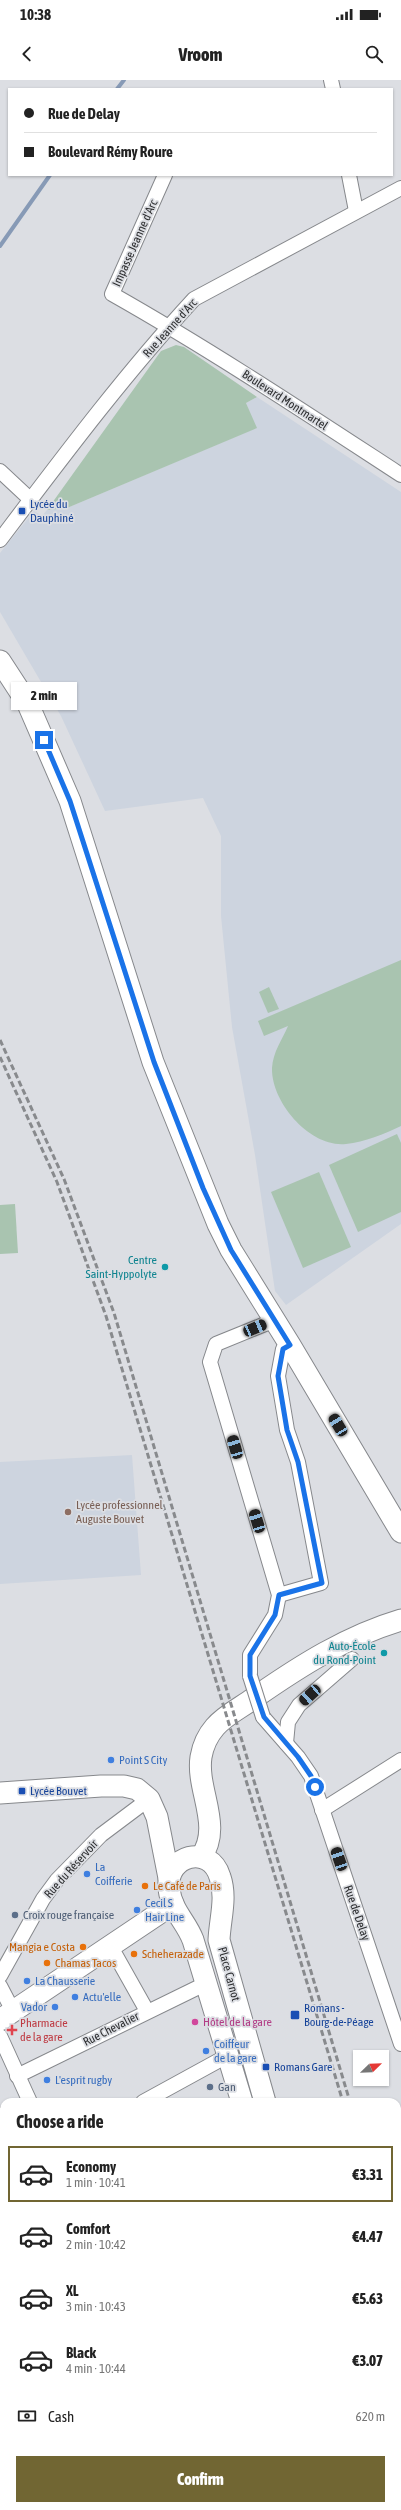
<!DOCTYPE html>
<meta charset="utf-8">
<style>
:root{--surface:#fff;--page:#f6f6f6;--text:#222;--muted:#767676;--line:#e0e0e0;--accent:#716633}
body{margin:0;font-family:"Asap Condensed",sans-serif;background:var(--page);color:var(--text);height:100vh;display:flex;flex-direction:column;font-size:15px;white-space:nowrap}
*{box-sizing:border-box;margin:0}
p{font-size:13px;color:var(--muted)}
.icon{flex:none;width:22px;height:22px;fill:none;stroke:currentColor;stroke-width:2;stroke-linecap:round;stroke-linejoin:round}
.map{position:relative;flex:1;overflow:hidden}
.details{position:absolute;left:0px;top:2018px;width:401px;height:412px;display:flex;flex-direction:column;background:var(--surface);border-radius:12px 12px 0 0;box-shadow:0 1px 3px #0004}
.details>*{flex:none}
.guide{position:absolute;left:8px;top:8px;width:385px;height:88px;border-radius:0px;box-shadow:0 1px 3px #0004;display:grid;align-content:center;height:88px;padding:0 16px;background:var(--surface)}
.needle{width:26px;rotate:67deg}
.fabs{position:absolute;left:353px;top:1970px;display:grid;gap:8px}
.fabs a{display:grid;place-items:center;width:36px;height:36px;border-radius:0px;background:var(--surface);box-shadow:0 1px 3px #0004;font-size:20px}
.end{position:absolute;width:18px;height:18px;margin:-9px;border:5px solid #1a73e8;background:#fff;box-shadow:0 0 0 2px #fff}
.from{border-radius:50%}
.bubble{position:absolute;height:28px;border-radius:0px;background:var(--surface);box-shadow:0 1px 3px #0004;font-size:13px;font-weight:800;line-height:28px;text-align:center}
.car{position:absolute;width:12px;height:24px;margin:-12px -6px;border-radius:5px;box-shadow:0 0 3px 1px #0007;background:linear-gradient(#222 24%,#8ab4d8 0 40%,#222 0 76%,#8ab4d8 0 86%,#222 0)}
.guide b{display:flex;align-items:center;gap:14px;height:38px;font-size:15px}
.guide b+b{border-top:1px solid var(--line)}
.guide i{width:10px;height:10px;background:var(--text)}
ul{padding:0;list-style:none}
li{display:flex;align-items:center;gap:12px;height:56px;margin:0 8px 6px;padding:0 8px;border:2px solid transparent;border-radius:0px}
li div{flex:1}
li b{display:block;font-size:15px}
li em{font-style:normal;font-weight:800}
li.current{border-color:var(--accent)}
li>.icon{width:36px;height:36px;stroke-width:1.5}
h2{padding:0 16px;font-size:18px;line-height:48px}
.pay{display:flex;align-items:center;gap:10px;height:44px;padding:0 16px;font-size:15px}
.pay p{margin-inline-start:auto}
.cta{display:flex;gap:8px;margin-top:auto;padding:8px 16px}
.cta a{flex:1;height:46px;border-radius:0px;background:var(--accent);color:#fff;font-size:16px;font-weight:800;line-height:46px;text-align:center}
.status{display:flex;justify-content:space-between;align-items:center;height:28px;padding:0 20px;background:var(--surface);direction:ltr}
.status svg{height:11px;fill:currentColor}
header{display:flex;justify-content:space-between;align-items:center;height:52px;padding:0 16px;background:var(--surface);font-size:18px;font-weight:800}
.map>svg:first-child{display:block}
.built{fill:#cdd4df}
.green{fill:#a9c4b0}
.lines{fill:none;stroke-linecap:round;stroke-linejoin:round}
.stream{stroke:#879ab6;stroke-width:4}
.street-casing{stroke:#86888c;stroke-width:16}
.secondary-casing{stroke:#86888c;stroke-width:23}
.street{stroke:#fff;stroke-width:14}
.secondary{stroke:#fff;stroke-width:21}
.rail{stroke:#888a8d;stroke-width:3;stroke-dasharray:6 3;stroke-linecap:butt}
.street-bridge-casing{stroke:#86888c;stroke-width:16;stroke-linecap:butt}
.street-bridge{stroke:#fff;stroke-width:14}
.route{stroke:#1a73e8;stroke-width:5}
.transit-dot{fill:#1a4fb4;stroke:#dcdee3;stroke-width:1.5}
.culture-dot{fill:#0f9aa8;stroke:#dcdee3;stroke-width:1.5}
.education-dot{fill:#8d6e63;stroke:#dcdee3;stroke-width:1.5}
.shop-dot{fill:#3f7fe0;stroke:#dcdee3;stroke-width:1.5}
.food-dot{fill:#e8710a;stroke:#dcdee3;stroke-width:1.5}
.service-dot{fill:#5c6f8a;stroke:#dcdee3;stroke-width:1.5}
.hotel-dot{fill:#d1479c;stroke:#dcdee3;stroke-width:1.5}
.health-dot{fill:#e0444e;stroke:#dcdee3;stroke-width:1.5}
.labels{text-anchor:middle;stroke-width:3.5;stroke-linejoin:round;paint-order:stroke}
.street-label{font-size:12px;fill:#2d2e30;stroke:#dcdee3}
.transit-label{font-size:12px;fill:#164399;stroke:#dcdee3;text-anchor:start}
.culture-label{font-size:12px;fill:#0d838f;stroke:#dcdee3;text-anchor:end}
.education-label{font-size:12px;fill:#785e54;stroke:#dcdee3;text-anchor:start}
.shop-label{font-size:12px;fill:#366cbe;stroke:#dcdee3;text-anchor:start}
.food-label{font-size:12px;fill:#c56008;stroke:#dcdee3;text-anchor:start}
.service-label{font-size:12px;fill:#4e5e75;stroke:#dcdee3;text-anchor:start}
.hotel-label{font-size:12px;fill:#b23c85;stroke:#dcdee3;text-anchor:start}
.health-label{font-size:12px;fill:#be3a42;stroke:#dcdee3;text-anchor:start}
</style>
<div class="status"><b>10:38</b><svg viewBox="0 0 49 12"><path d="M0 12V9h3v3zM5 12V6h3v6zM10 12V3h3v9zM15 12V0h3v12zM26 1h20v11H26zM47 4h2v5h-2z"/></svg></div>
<header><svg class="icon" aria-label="back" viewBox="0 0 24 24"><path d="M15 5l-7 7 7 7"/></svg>Vroom<svg class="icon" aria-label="search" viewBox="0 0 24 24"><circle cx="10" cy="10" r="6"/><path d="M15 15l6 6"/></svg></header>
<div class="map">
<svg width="401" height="2430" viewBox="0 0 401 2430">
<rect width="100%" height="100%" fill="#dcdee3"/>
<g class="built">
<polygon points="257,317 401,412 401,1144 286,1225 275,1211 255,1075 232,947 221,836 221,756 203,718 105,731 61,636 0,532 0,473 34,431 42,436 47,430 67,428 256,348 246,323"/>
<polygon points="132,1375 141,1495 0,1504 0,1382"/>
<polygon points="76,2426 131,2426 133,2430 78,2430"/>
</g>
<g class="green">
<polygon points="176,265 184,267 257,317 246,323 257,348 67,428 47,430 161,271"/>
<path d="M 401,880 L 401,1046 C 384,1054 365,1062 346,1064 C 310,1068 271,1022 272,988 C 273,972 282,960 288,946 L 264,956 L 258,941 Z"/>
<polygon points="269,907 279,929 268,933 259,912"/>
<polygon points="397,1054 401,1063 401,1132 358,1152 329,1085"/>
<polygon points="319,1092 351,1167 303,1188 271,1112"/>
<polygon points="15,1124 18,1173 0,1174 0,1125"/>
</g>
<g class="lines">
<g class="stream">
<polyline points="117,9 124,0"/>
<polyline points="0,166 50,95"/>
</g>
<g class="street-casing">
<g id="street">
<polyline points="331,0 333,9"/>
<path d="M 165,95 L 112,214 C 211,270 306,333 401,395"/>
<polyline points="349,95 356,131"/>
<polyline points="0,391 31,420"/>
<path d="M 0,460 C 62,378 124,295 194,219 L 401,108"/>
<polyline points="279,1515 321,1503 298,1382 287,1350 278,1296 283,1269 290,1265"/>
<polyline points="250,1596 250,1575 275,1535 279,1515 210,1282 216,1264 275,1240"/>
<polyline points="263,1637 298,1677 311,1696 401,1964"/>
<polyline points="286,1663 288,1642 299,1625 352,1579"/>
<polyline points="322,1730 401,1680"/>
<polyline points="111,1867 147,1931"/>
<polyline points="0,1896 43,1819 57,1800 101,1755 149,1719"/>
<polyline points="0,1906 13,1931"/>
<polyline points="0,1956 30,2022"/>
<polyline points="17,1996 205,1904"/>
<polyline points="143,2022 227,1976"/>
<polyline points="0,2036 4,2034"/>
<polyline points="0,2098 4,2096"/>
<polyline points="0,2160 4,2168"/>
<polyline points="0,2217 4,2215"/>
<polyline points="247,2426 249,2430"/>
</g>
</g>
<g class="secondary-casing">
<g id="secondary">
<polyline points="0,581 28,624 70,721 153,982 218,1144 231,1170 290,1265 401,1452"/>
<polyline points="0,1713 101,1706 124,1706 137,1709 149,1719 157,1737 169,1798"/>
<path d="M 201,1777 C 223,1746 196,1710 201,1677 C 203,1665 208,1655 215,1647 C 225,1635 242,1627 254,1618 C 300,1586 347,1556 401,1540"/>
<polyline points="0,1940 173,1824"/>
<path d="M 242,2022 L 193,1860 C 186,1841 172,1832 169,1809 C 165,1775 210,1763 220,1797 C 227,1818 220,1838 219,1860 L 265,2022"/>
<polyline points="0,2417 4,2415"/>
<polyline points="359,2426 360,2430"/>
</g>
</g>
<use href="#street" class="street"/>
<use href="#secondary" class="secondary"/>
<g class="rail">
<polyline points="0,960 64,1099 114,1233 350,2022"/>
<polyline points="0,977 57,1102 106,1236 343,2022"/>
<polyline points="397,2178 401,2191"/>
<polyline points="397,2206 401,2222"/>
<polyline points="397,2234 401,2246"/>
<polyline points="397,2287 401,2300"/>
</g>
<g class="street-bridge-casing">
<polyline id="street-bridge" points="250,1596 263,1637"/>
</g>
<use href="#street-bridge" class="street-bridge"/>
</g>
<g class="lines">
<polyline class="route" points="44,660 70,721 154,982 203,1108 231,1170 290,1265 283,1269 278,1296 287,1350 298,1382 322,1503 279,1515 275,1535 250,1575 250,1596 264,1637 298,1677 311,1696 315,1707"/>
</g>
<g class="transit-dot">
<rect x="18" y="427" width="8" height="8" rx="2"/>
<rect x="18" y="1707" width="8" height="8" rx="2"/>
<rect x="290" y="1930" width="10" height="10" rx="2"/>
<rect x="262" y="1983" width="8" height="8" rx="2"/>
</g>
<g class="culture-dot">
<circle cx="165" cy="1187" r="4"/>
<circle cx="384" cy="1573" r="4"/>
</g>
<circle class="education-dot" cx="68" cy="1432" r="4"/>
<g class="shop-dot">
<circle cx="111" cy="1680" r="4"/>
<circle cx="87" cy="1794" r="4"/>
<circle cx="137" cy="1830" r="4"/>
<circle cx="27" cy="1901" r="4"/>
<circle cx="75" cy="1917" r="4"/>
<circle cx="55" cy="1927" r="4"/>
<circle cx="206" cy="1971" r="4"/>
<circle cx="47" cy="2000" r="4"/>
</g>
<g class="food-dot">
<circle cx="145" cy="1806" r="4"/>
<circle cx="83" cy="1867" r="4"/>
<circle cx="134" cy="1874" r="4"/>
<circle cx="47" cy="1883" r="4"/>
</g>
<g class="service-dot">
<circle cx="15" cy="1835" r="4"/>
<circle cx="210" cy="2007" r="4"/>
</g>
<circle class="hotel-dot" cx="195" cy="1942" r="4"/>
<path class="health-dot" d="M10 1944h4v4h4v4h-4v4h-4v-4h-4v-4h4z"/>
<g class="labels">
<g class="street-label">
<text transform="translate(135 163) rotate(-66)" y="4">Impasse Jeanne d'Arc</text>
<text transform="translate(170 248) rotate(-48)" y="4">Rue Jeanne d'Arc</text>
<text transform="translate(285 320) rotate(33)" y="4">Boulevard Montmartel</text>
<text transform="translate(71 1789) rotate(-48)" y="4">Rue du Réservoir</text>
<text transform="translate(357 1833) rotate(71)" y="4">Rue de Delay</text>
<text transform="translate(229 1894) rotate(75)" y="4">Place Carnot</text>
<text transform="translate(111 1949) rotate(-27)" y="4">Rue Chevalier</text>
</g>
<g class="transit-label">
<text x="30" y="428">Lycée du<tspan x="30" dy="14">Dauphiné</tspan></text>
<text x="30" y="1715">Lycée Bouvet</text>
<text x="304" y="1932">Romans -<tspan x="304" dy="14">Bourg-de-Péage</tspan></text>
<text x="274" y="1991">Romans Gare</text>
</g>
<g class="culture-label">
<text x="157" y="1184">Centre<tspan x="157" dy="14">Saint-Hyppolyte</tspan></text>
<text x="376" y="1570">Auto-École<tspan x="376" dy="14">du Rond-Point</tspan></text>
</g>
<g class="education-label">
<text x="76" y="1429">Lycée professionnel<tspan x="76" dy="14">Auguste Bouvet</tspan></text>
</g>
<g class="shop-label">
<text x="119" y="1684">Point S City</text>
<text x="95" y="1791">La<tspan x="95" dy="14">Coifferie</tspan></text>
<text x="145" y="1827">Cecil S<tspan x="145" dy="14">Hair Line</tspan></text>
<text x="35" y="1905">La Chausserie</text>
<text x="83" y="1921">Actu'elle</text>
<text x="47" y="1931" text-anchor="end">Vador</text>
<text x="214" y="1968">Coiffeur<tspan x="214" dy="14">de la gare</tspan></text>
<text x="55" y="2004">L'esprit rugby</text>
</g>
<g class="food-label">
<text x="153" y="1810">Le Café de Paris</text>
<text x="75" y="1871" text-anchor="end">Mangia e Costa</text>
<text x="142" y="1878">Scheherazade</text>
<text x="55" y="1887">Chamas Tacos</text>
</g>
<g class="service-label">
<text x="23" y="1839">Croix rouge française</text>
<text x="218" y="2011">Gan</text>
</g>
<g class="hotel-label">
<text x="203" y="1946">Hôtel de la gare</text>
</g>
<g class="health-label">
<text x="20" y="1947">Pharmacie<tspan x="20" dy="14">de la gare</tspan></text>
</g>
</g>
</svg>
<div class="fabs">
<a><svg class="needle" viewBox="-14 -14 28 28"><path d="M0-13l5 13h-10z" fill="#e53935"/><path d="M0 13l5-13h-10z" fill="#767676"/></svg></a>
</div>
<i class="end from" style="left:315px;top:1707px"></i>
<i class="end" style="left:44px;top:660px"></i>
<div class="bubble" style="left:11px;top:602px;width:66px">2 min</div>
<i class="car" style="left:255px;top:1248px;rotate:67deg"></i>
<i class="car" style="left:338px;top:1345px;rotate:329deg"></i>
<i class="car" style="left:235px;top:1367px;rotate:344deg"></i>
<i class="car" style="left:257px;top:1441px;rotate:343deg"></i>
<i class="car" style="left:310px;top:1615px;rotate:228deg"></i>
<i class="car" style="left:339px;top:1779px;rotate:341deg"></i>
<div class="guide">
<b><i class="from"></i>Rue de Delay</b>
<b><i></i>Boulevard Rémy Roure</b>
</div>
<section class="details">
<h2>Choose a ride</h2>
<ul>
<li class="current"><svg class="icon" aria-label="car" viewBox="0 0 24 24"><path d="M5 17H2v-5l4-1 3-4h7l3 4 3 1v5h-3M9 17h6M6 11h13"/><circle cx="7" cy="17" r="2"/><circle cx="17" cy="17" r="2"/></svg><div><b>Economy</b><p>1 min · 10:41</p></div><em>€3.31</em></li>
<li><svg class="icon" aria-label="car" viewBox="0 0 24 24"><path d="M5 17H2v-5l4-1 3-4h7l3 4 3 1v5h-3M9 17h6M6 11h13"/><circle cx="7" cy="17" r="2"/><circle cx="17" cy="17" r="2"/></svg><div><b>Comfort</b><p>2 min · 10:42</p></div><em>€4.47</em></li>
<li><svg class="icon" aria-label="car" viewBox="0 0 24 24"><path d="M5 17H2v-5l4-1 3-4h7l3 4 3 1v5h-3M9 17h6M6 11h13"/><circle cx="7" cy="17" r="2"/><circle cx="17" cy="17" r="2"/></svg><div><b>XL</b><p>3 min · 10:43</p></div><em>€5.63</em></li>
<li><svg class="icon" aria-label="car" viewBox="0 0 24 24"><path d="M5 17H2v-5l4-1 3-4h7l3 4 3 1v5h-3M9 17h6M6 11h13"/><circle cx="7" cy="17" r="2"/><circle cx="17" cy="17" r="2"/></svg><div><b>Black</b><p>4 min · 10:44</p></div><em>€3.07</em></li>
</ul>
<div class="pay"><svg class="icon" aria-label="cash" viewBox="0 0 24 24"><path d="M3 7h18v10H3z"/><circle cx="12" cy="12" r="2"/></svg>Cash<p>620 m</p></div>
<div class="cta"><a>Confirm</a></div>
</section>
</div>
